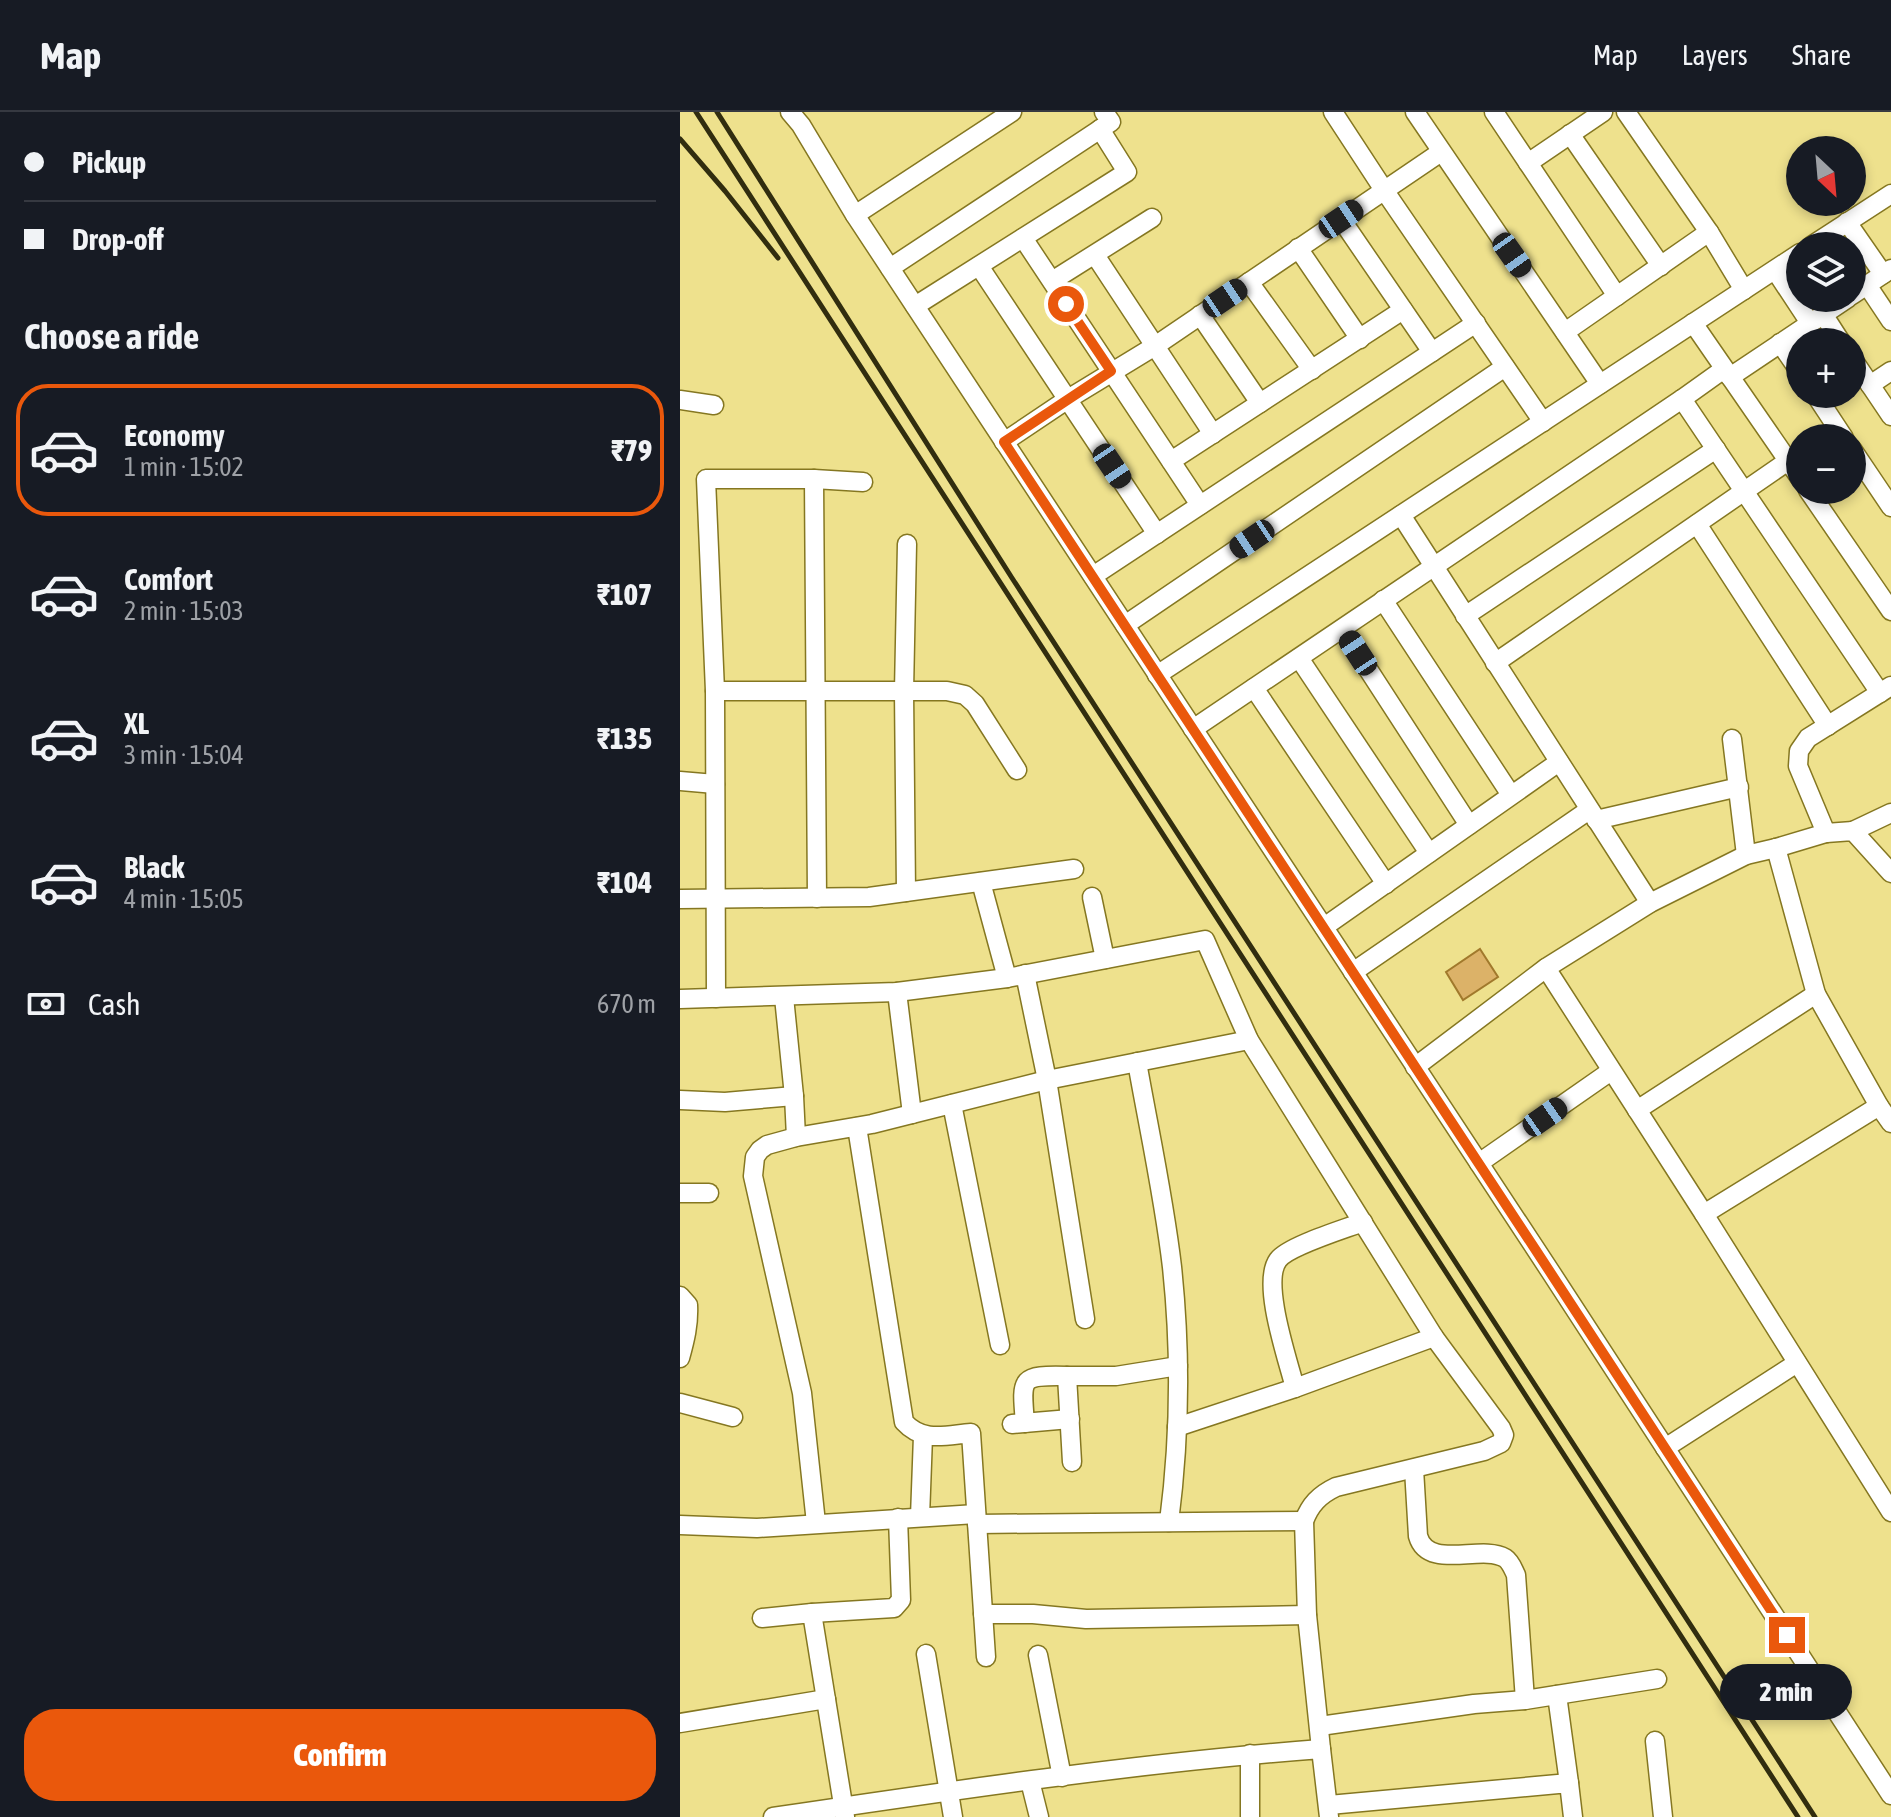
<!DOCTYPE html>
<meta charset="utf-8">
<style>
:root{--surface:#171b24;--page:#20242c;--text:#f1f3f6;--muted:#9ea1a6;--line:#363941;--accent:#ea580c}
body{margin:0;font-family:"Asap Condensed",sans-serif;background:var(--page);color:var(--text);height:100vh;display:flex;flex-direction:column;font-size:30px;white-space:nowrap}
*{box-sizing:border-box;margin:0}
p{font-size:26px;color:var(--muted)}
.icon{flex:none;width:44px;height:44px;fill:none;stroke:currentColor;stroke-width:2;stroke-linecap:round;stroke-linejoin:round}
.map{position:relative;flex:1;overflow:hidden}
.sheet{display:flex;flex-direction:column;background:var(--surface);width:680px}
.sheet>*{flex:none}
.top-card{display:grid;align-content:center;height:176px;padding:0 24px;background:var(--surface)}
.needle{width:52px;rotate:154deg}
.controls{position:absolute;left:1106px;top:24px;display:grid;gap:16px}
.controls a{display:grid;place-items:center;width:80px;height:80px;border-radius:50%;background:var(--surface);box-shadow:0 4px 12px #0003;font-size:40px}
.end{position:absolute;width:36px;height:36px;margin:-18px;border:10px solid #ea580c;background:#fff;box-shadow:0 0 0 4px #fff}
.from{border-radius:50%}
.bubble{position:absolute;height:56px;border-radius:28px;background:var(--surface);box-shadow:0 4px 12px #0003;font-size:26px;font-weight:800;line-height:56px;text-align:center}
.car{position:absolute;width:24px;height:48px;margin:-24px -12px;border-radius:10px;box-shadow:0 0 6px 2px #0007;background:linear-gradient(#222 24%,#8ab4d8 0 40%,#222 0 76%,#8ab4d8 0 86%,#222 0)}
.top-card b{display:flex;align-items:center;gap:28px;height:76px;font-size:30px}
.top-card b+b{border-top:2px solid var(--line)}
.top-card i{width:20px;height:20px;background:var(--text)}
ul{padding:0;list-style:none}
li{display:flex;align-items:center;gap:24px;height:132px;margin:0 16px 12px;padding:0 8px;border:4px solid transparent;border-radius:32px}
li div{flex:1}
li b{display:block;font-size:30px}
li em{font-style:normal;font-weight:800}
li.current{border-color:var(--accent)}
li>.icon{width:72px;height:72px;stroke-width:1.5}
h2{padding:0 24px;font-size:36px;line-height:96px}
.pay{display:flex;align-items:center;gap:20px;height:88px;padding:0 24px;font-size:30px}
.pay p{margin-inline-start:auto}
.action{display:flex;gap:16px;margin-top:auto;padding:16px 24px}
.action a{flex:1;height:92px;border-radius:32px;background:var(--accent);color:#fff;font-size:32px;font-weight:800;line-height:92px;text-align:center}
header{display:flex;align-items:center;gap:48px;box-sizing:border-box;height:112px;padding:0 40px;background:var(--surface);border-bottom:2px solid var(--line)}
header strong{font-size:38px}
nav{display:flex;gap:44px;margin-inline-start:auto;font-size:28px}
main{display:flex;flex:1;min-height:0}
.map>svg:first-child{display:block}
.building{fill:#dcb268;stroke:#a1792c;stroke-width:2}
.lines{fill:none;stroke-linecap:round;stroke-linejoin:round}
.street-casing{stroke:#857721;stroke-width:21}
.street{stroke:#fff;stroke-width:18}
.rail{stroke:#312d0f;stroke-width:5}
.route{stroke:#ea580c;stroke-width:10}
</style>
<header>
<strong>Map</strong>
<nav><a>Map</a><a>Layers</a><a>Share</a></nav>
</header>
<main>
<section class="sheet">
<div class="top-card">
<b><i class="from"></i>Pickup</b>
<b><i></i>Drop-off</b>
</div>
<h2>Choose a ride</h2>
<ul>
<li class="current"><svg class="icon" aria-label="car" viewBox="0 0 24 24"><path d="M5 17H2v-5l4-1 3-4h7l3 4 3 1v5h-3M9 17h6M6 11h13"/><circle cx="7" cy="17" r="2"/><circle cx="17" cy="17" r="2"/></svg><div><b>Economy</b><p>1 min · 15:02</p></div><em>₹79</em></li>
<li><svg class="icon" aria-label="car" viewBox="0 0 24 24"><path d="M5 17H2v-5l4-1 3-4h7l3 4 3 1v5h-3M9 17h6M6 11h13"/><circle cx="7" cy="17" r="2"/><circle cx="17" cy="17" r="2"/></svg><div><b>Comfort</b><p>2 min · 15:03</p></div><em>₹107</em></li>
<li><svg class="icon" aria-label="car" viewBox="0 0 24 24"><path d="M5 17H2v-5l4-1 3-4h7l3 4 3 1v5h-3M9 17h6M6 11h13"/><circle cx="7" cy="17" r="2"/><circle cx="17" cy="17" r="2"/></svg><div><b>XL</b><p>3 min · 15:04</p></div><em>₹135</em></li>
<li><svg class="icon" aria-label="car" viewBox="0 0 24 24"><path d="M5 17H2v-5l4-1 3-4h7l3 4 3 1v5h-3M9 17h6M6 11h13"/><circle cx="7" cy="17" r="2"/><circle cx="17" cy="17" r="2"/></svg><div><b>Black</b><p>4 min · 15:05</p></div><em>₹104</em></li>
</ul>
<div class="pay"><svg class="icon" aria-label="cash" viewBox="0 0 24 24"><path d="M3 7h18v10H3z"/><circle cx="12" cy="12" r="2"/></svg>Cash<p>670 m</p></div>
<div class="action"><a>Confirm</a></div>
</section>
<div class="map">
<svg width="1211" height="1705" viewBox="0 0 1211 1705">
<rect width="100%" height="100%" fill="#eee18d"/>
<polygon class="building" points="800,837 818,865 783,888 766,860"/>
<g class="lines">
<g class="street-casing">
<g id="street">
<polyline points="110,0 121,13 175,103 872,1162 1211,1683"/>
<polyline points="653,0 704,78 863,310"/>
<polyline points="735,0 920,272"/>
<polyline points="814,0 937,184"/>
<polyline points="946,0 1029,120 1064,178"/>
<polyline points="890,22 981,154"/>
<polyline points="848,51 923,0"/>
<polyline points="175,103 332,0"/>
<polyline points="661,107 752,240"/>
<polyline points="1167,110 1203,162"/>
<polyline points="343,126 520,393"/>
<polyline points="1131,134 1211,82"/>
<polyline points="618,136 680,227"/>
<polyline points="415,143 533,322"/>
<polyline points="299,154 477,422"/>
<polyline points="210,156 431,10 424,0"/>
<polyline points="1095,158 1130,211"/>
<polyline points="372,169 472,106"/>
<polyline points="569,170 632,258"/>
<polyline points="1187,173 1211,209"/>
<polyline points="1172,183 1211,157"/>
<polyline points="235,194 447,60 420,17"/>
<polyline points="1143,202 1161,230"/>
<polyline points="520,203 580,291"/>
<polyline points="1013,211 1120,366"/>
<polyline points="885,220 1029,120"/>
<polyline points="1100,231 1120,260"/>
<polyline points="1172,246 1211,304"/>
<polyline points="1050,265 1168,186"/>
<polyline points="1190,273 1211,259"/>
<polyline points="1135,282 1164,326"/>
<polyline points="1002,287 1200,581"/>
<polyline points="0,288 34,293"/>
<polyline points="324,330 388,287 475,234 761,40"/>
<polyline points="1172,337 1211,395"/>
<polyline points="491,349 723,198"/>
<polyline points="134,367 137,786"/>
<polyline points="1128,378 1211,499"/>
<polyline points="721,403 970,791"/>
<polyline points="1017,412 1148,614"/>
<polyline points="413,464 796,211"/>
<polyline points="703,488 831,683"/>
<polyline points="785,504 1036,337"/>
<polyline points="445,513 825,255"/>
<polyline points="662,517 789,713"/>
<polyline points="619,546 749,741"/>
<polyline points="815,551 1108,349"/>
<polyline points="477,563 1120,141"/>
<polyline points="574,576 706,772"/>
<polyline points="35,579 267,579 285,583 295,592 337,658"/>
<polyline points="513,617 1002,287 1044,257"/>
<polyline points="1052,627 1066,743"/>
<polyline points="0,669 35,672"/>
<polyline points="916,708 1059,675"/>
<polyline points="1173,719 1211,701"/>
<polyline points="1146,721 1118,654 1119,639 1128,626 1211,574"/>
<polyline points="1096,736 1136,882 1199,994"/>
<polyline points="301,770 327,866"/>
<polyline points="226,780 224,579 227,432"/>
<polyline points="412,785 425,847"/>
<polyline points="0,787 189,785 394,757"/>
<polyline points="644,815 879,650"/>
<polyline points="866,856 1024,1102"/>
<polyline points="673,860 909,698"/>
<polyline points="345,862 367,968 405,1207"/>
<polyline points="217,880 232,1002"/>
<polyline points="104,885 114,984 116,1025"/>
<polyline points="36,886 35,579 26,367 134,367 183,370"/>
<path d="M 0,887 L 217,880 L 327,866 L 525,828 L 569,928 L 754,1225 L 821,1316 L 824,1323 L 821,1331 L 804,1339 L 656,1375 C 639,1383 630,1393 624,1409 L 627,1503 L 641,1637"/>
<path d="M 457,950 C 469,1018 484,1086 492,1155 C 501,1240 500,1325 489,1410"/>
<polyline points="735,955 866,856 970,791 1066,743 1096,736 1146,721 1173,719 1211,761"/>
<polyline points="0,988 45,990 114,984"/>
<polyline points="272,992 320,1233"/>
<polyline points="957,998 1136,882"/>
<polyline points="1211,1011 1199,994 1024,1102 1211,1400"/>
<path d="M 177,1015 L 224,1310 C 243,1331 266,1323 291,1321 L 306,1545"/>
<polyline points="799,1051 931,959"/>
<polyline points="0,1081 29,1081"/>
<path d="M 0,1184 L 8,1193 C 9,1212 5,1228 0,1246"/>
<polyline points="615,1276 754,1225"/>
<polyline points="0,1291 53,1305"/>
<path d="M 345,1311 C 341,1265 340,1263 387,1264"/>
<polyline points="332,1312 390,1307"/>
<path d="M 497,1315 L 615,1276 C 608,1248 581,1171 598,1148 C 608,1134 665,1117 683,1110"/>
<polyline points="985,1336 1117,1251"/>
<polyline points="392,1350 387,1264 436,1264 498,1254"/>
<path d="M 734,1357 L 738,1424 C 748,1459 801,1432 825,1446 C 831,1450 833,1457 836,1463 L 845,1588"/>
<polyline points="240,1405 243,1324"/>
<polyline points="136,1411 122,1281 73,1064 75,1045 80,1038 87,1033 116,1025 192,1012 367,968 569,928"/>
<polyline points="297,1412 624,1409"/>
<polyline points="0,1413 77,1416 296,1402"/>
<polyline points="132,1501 214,1496 221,1488 218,1406"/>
<polyline points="303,1502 353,1502 406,1507 627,1503"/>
<polyline points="82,1506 132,1501 165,1705"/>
<polyline points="246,1542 273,1705"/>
<polyline points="358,1543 382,1665"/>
<polyline points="877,1583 889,1671"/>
<polyline points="0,1611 146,1587"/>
<polyline points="640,1614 794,1592 845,1588 977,1567"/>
<polyline points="975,1629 983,1705"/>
<polyline points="570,1642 570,1705"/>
<polyline points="350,1669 359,1705"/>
<polyline points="649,1693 889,1671 893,1705"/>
<path d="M 93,1705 C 275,1678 458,1651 641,1637 L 649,1705"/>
</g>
</g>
<use href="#street" class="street"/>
<g class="rail">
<polyline points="16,0 1118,1705"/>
<polyline points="37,0 332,466 1135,1705"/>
<polyline points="0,27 45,79 98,146"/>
</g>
</g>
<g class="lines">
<polyline class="route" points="386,192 431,259 324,330 857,1140 1107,1523"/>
</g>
</svg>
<div class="controls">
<a><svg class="needle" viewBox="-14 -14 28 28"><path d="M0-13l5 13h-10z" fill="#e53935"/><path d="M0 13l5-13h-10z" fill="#9ea1a6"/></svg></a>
<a><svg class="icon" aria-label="layers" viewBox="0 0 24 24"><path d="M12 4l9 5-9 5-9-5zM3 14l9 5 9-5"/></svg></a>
<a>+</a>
<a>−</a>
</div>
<i class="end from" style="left:386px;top:192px"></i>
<i class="end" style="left:1107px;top:1523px"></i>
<div class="bubble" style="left:1040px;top:1552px;width:132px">2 min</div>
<i class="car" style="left:661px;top:107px;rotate:56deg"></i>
<i class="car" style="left:832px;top:143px;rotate:145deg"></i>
<i class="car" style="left:545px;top:186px;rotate:56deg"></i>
<i class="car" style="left:432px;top:354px;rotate:146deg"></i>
<i class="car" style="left:572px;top:427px;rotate:236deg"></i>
<i class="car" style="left:678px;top:541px;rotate:327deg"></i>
<i class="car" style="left:865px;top:1005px;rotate:55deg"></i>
</div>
</main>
